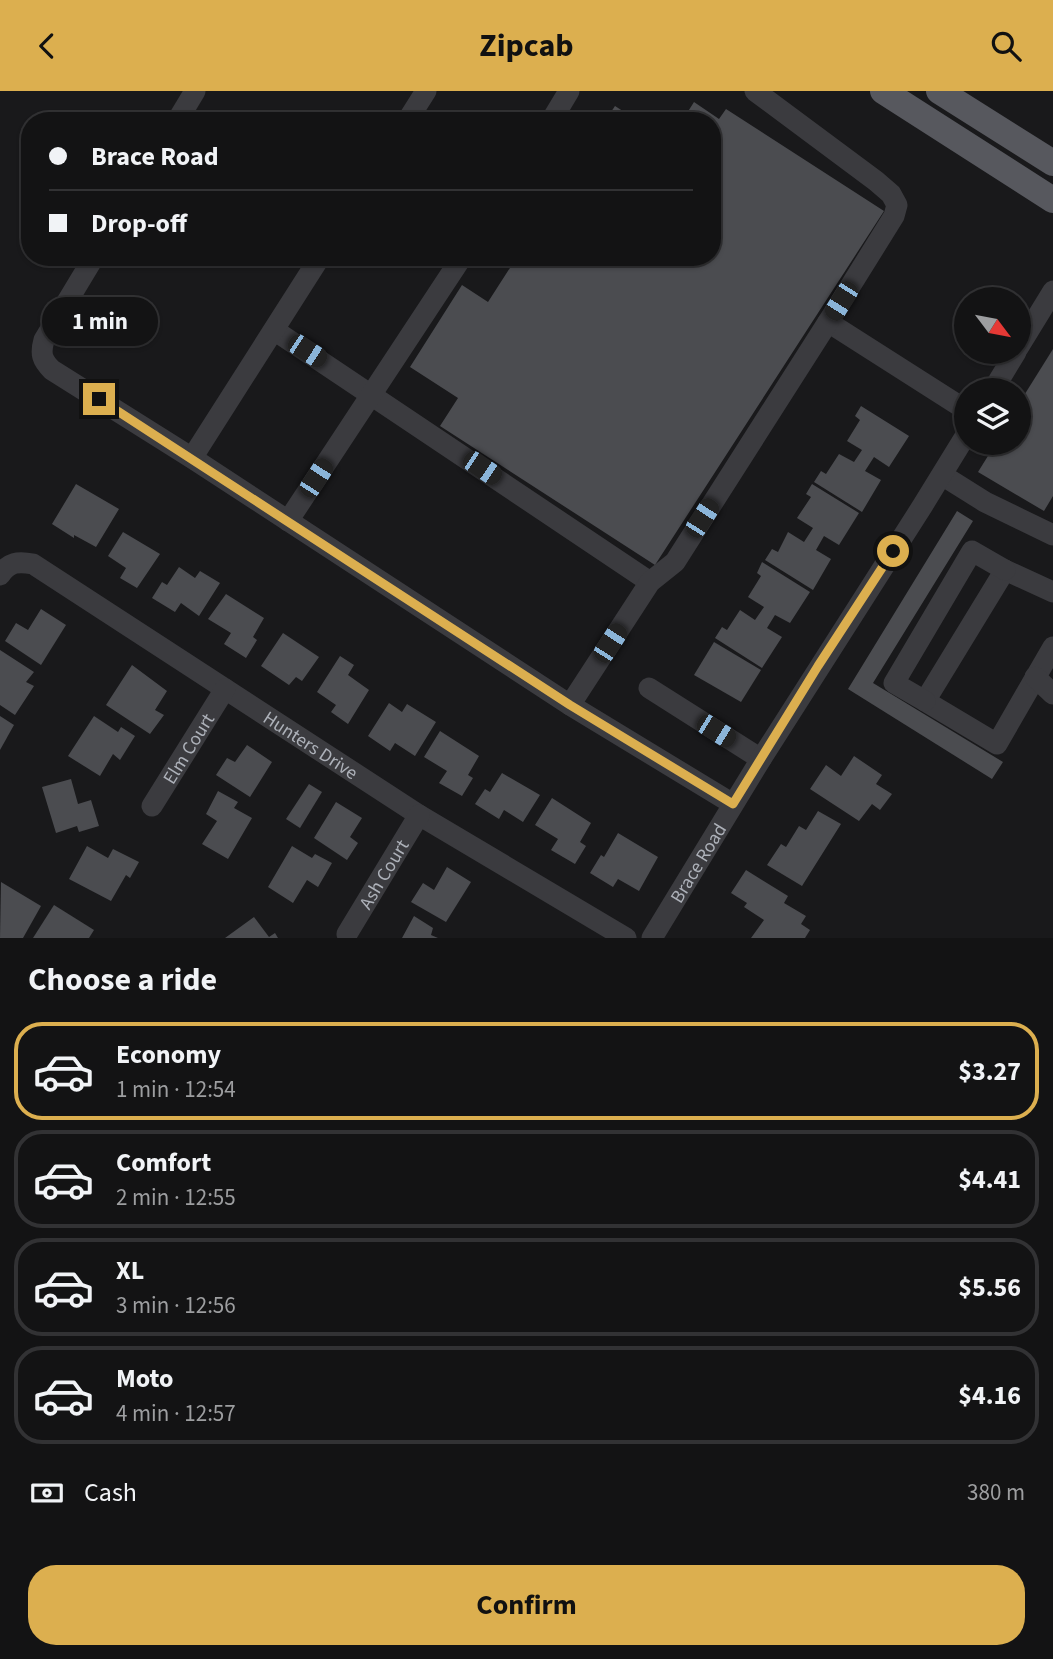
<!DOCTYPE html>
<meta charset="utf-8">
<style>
:root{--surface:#131314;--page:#1c1c1d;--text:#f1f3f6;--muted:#9d9ea0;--line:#323234;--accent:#dcaf4f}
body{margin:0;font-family:"Source Sans 3",sans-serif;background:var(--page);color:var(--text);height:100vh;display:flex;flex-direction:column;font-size:26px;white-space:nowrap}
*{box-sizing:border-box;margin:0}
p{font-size:23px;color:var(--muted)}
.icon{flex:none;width:38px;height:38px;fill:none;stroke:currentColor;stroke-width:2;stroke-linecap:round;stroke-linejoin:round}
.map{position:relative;height:847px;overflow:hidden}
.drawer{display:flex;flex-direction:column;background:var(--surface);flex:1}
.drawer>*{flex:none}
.guide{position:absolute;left:21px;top:21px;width:700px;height:154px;border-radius:28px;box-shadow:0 2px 5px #0004,0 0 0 2px var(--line);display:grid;align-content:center;height:154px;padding:0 28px;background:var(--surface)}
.needle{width:46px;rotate:122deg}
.buttons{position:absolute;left:954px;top:196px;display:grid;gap:14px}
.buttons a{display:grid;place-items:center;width:77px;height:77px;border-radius:50%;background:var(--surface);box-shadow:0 2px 5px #0004,0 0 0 2px var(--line);font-size:35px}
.end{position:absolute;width:32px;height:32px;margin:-16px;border:9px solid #dcaf4f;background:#111;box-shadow:0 0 0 4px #111}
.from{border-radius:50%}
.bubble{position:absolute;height:49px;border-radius:24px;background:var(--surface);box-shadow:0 2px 5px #0004,0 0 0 2px var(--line);font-size:23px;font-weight:700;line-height:49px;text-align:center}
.car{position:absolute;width:21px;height:42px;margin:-21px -10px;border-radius:9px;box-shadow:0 0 5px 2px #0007;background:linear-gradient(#222 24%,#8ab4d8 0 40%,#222 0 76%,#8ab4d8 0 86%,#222 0)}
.guide b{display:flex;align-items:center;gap:24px;height:66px;font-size:26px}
.guide b+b{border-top:2px solid var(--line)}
.guide i{width:18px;height:18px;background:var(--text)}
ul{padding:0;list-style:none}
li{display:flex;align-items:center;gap:21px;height:98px;margin:0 14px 10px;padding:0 14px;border:4px solid var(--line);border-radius:28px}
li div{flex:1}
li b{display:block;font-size:26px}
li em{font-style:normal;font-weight:700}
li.selected{border-color:var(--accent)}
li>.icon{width:63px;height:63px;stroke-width:1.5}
h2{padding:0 28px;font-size:32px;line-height:84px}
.pay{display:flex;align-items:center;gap:18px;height:77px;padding:0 28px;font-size:26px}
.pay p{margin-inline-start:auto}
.action{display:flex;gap:14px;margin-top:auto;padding:14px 28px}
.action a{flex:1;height:80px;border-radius:28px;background:var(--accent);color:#111;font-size:28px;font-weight:700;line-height:80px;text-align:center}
header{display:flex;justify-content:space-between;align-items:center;height:91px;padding:0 28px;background:var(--accent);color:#111;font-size:32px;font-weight:700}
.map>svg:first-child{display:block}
.building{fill:#4b4c50}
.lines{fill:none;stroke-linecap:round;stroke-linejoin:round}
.minor{stroke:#3b3b3f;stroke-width:21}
.major{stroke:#57585e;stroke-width:26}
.route{stroke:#dcaf4f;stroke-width:9}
.labels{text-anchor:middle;stroke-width:7;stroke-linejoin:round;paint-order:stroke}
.street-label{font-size:19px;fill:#adb1b9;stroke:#141416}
</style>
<header><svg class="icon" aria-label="back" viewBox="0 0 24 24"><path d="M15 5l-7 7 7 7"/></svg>Zipcab<svg class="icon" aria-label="search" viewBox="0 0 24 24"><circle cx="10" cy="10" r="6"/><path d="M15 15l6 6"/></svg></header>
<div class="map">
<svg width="1053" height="847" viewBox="0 0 1053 847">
<rect width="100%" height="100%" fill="#19191b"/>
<g class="building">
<polygon points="694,11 719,28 726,18 884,120 655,474 440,335 458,307 410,276 462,194 488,211 517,166 712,166 712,30 682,30"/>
<polygon points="615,15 638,30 605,30"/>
<polygon points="1053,258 1053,405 1044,420 978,381 996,352 1018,352 1018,314"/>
<polygon points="861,315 909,345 889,376 874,366 865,380 881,389 862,421 814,391 821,380 826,383 839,363 854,371 862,359 847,350 860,329 855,325"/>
<polygon points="76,393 119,418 96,456 74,444 74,447 52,433"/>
<polygon points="812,393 859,422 839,454 824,445 816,459 831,468 813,499 765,469 772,458 778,461 788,441 804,451 813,437 797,427 811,406 806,403"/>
<polygon points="957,420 973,430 873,592 1003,671 992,688 848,598"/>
<polygon points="123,441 160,463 137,497 120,487 126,477 108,465"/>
<polygon points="762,471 810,501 790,532 775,524 767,537 782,546 762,577 715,547 722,536 727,539 740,519 755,529 764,516 748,506 761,485 757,482"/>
<polygon points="179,476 195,487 200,480 220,492 199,525 181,512 175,521 152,507 162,491 167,494"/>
<polygon points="226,503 264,527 253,546 257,549 246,567 224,553 231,542 208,528"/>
<polygon points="41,518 66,534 41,574 5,550 16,532 28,539"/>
<polygon points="283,542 319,566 302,590 296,586 289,594 261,575"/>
<polygon points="714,551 761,579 741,611 694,584"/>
<polygon points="0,559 34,581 26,591 34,595 15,624 0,614"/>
<polygon points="340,565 354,574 348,584 369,599 348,633 331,621 336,614 317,601"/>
<polygon points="132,574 167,600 155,619 164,624 150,643 106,614"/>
<polygon points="389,612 402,621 407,613 436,631 415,665 395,652 390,660 368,645"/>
<polygon points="0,625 14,634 0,659"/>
<polygon points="94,625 118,641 121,636 135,645 120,669 113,663 100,685 68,665"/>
<polygon points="440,640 479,665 468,684 473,687 462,705 439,692 447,680 424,666"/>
<polygon points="247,654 272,671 250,706 216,684 227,667 235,671"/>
<polygon points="854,665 882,684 876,693 892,703 880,719 872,713 859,730 810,698 826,674 841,685"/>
<polygon points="502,682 540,704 523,731 504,719 499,728 475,713 485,698 490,701"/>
<polygon points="71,688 78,713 91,709 99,735 79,741 77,735 56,742 42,696"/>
<polygon points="309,693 322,701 300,737 286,728"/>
<polygon points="218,700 238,711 234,717 252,727 228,768 202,753 217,730 206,723"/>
<polygon points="552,707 591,732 580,751 586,755 575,773 551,759 558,748 535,734"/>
<polygon points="336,711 362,727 350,746 358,752 347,769 314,747"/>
<polygon points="818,720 841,733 802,795 767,774 781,753 786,756 799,735 806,739"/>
<polygon points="618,742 658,766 639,800 618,788 613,796 590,782 601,764 604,766"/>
<polygon points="87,755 108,767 113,758 139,771 130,787 126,784 111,810 69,788"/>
<polygon points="292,755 312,767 315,763 332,772 318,796 307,789 293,812 268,796"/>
<polygon points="447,776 471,791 446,831 411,811 423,792 434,799"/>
<polygon points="746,779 788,805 784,812 806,825 801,833 810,839 805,847 751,847 764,829 744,816 747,812 731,802"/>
<polygon points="1,791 41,815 23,847 0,847"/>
<polygon points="54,814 94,839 89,847 33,847"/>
<polygon points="414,825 433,837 431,844 438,847 402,847"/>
<polygon points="254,826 269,846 275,842 278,847 225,847"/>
</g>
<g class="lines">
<g class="minor">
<polyline points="755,0 876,90 891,103 897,114 894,125 828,231 966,319"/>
<polyline points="177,30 195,0"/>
<polyline points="407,30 426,0"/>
<polyline points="551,30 569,0"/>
<path d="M 94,166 L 44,249 C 40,263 42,269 52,279 L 192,367 L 570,614"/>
<polyline points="274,239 650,491"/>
<polyline points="1018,257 1053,200"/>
<polyline points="993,299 1016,261"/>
<polyline points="192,367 320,166"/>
<polyline points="942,384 985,411 1053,444"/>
<polyline points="288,430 462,166"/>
<path id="s1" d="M 0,484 C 9,471 18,470 33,473 L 419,724 L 626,847"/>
<polyline points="1053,501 1005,479 925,610 997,653 1053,556"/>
<polyline points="1035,586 1053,603"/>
<polyline points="649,597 761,668"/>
<polyline points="925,610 894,592 972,460 1005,479"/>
<polyline points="733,713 570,614 650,491 675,471 828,231"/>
<path id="s2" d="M 152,715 L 225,598"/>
<path id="s3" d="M 347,843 L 419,724"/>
<path id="s4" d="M 652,847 L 761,668 L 923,414 L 966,344"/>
</g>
<g class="major">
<polyline points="883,0 1053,109"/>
<polyline points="939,0 1053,72"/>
</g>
</g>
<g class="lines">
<polyline class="route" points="99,308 570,614 733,713 818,575 893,460"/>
</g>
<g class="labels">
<g class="street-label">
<text dy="7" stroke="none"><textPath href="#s1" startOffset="369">Hunters Drive</textPath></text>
<text dy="7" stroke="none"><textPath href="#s2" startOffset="68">Elm Court</textPath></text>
<text dy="7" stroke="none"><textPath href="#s4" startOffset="88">Brace Road</textPath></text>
<text dy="7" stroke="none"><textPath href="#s3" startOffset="70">Ash Court</textPath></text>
</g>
</g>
</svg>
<div class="buttons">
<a><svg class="needle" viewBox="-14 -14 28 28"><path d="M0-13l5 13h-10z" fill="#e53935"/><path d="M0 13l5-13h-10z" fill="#9d9ea0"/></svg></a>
<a><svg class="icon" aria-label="layers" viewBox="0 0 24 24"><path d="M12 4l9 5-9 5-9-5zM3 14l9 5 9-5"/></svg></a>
</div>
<i class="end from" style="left:893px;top:460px"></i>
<i class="end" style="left:99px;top:308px"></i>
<div class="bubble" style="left:42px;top:206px;width:116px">1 min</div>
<i class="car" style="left:841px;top:210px;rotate:212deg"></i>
<i class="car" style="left:307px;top:260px;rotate:123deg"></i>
<i class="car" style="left:482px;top:377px;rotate:124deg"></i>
<i class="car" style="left:316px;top:387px;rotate:33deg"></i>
<i class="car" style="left:702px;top:427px;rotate:33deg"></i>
<i class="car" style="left:610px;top:552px;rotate:33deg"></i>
<i class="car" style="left:716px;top:640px;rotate:122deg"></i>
<div class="guide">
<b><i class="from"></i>Brace Road</b>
<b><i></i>Drop-off</b>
</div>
</div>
<section class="drawer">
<h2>Choose a ride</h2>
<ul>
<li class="selected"><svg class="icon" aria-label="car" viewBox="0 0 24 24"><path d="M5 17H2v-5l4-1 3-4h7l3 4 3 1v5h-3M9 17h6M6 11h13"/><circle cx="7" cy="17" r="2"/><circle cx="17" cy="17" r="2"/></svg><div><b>Economy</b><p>1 min · 12:54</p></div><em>$3.27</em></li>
<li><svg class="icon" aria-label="car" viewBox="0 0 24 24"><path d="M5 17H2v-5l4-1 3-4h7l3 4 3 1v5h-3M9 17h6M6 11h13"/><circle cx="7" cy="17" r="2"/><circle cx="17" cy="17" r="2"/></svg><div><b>Comfort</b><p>2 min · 12:55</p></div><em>$4.41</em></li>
<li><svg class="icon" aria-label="car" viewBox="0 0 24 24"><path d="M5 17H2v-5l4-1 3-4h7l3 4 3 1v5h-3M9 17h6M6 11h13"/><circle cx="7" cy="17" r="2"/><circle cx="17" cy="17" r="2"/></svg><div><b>XL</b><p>3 min · 12:56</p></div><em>$5.56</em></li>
<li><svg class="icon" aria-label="car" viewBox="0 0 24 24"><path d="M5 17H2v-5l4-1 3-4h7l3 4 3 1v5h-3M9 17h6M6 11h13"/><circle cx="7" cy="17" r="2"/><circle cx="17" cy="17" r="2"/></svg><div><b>Moto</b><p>4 min · 12:57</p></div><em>$4.16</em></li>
</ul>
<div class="pay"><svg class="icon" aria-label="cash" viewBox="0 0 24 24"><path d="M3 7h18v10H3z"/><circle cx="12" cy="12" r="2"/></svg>Cash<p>380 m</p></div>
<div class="action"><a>Confirm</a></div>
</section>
